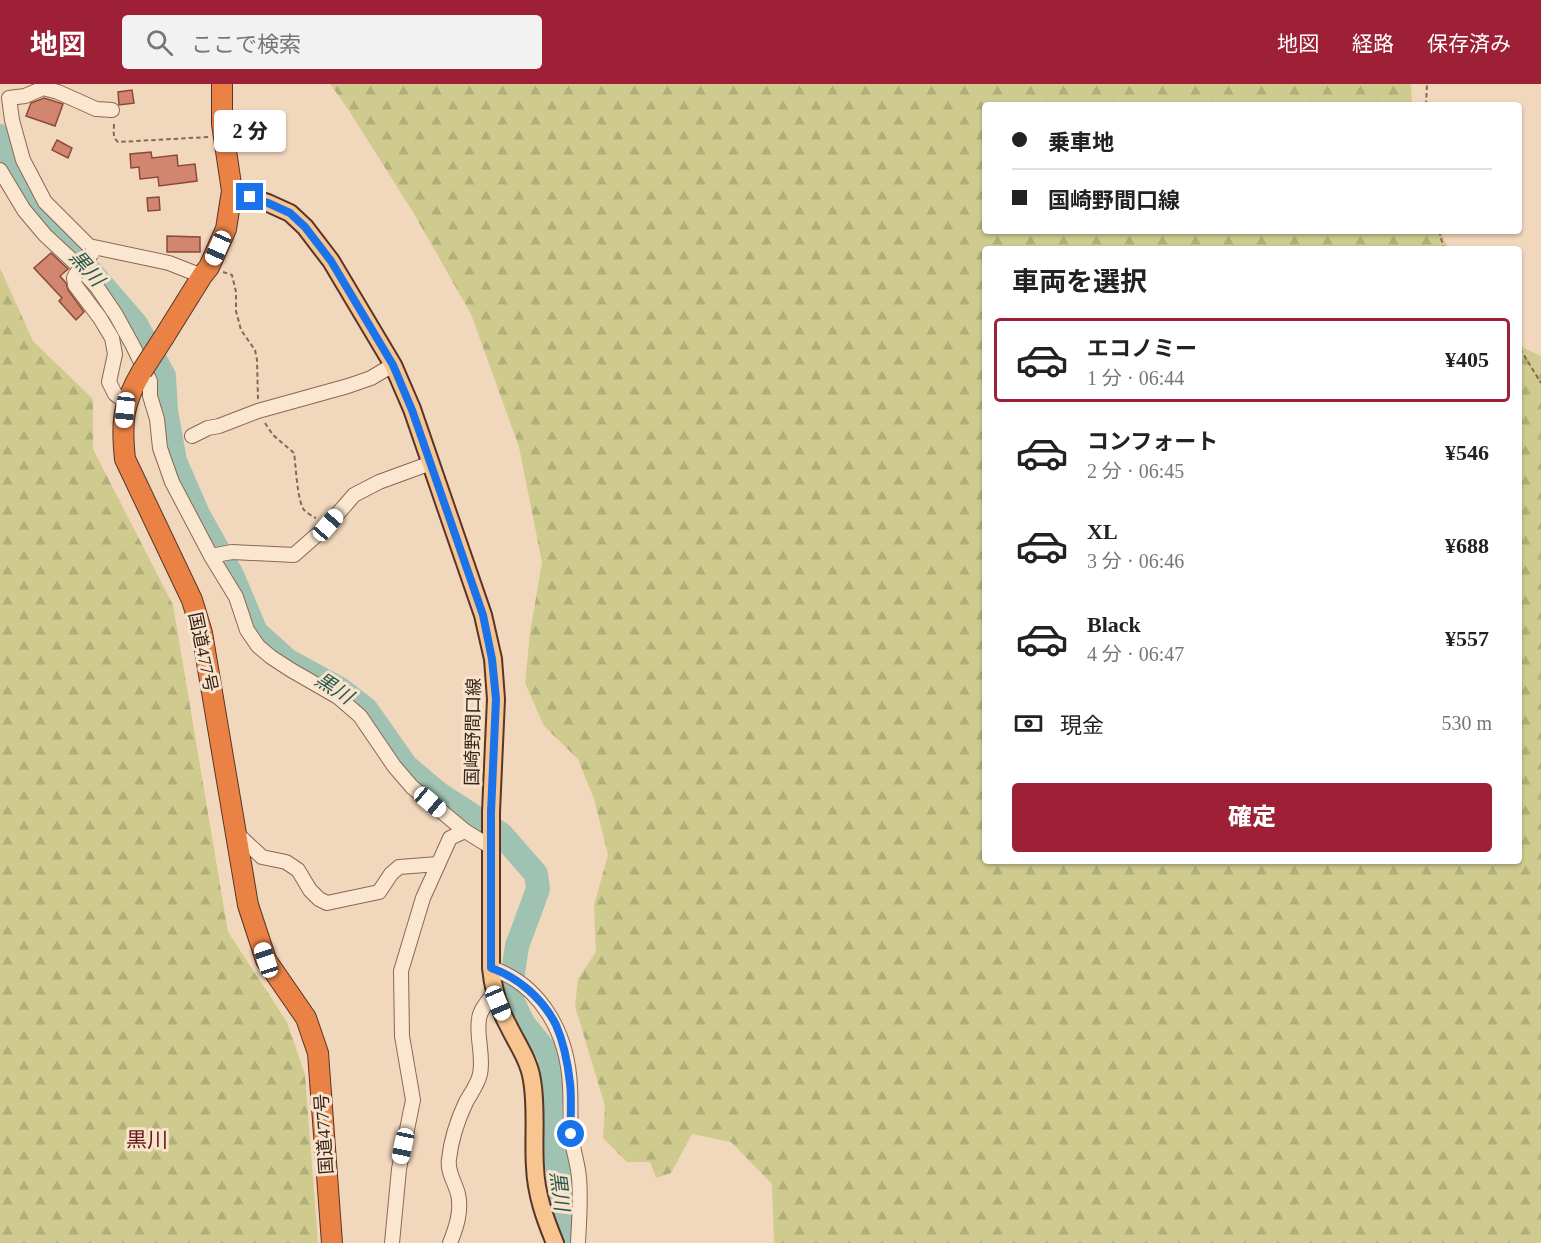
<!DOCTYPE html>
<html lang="ja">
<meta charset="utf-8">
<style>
:root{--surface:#fff;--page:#f2f2f2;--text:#222;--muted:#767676;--line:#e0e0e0;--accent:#9d2037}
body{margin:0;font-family:"Times New Roman","Noto Sans JP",serif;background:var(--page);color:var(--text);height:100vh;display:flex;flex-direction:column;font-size:22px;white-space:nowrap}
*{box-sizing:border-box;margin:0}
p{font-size:20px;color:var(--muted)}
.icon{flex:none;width:33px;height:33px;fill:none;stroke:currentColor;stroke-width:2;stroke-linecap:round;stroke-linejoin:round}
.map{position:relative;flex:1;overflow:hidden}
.side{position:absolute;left:982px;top:162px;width:540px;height:618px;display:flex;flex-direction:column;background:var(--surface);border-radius:6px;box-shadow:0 2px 4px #0004}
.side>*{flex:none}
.top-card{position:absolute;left:982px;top:18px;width:540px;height:132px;border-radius:6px;box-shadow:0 2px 4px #0004;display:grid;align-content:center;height:132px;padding:0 30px;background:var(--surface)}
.end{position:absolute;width:27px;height:27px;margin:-14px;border:8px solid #1a73e8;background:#fff;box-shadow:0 0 0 3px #fff}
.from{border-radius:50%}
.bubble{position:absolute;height:42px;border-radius:6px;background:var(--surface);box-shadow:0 2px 4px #0004;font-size:20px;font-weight:800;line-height:42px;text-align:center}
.car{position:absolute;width:18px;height:36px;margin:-18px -9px;border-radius:8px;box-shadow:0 0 4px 2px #0007;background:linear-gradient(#fff 24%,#345 0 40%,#fff 0 76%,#345 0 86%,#fff 0)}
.top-card b{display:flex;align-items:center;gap:21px;height:57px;font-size:22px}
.top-card b+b{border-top:2px solid var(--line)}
.top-card i{width:15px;height:15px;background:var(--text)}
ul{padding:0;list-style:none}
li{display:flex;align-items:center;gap:18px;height:84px;margin:0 12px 9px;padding:0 18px;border:3px solid transparent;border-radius:6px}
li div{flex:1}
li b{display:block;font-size:22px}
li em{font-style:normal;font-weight:800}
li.active{border-color:var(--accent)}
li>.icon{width:54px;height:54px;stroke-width:1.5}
h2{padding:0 30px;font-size:27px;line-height:72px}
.pay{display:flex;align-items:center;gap:15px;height:66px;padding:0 30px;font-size:22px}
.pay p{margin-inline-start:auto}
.primary-button{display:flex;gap:12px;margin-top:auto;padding:12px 30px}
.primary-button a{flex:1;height:69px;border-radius:6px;background:var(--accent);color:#fff;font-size:24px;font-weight:800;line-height:69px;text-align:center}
header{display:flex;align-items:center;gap:36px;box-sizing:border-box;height:84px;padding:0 30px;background:var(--accent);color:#fff}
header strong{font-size:28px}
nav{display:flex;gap:33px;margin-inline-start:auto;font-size:21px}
.search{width:420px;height:54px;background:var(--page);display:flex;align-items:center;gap:15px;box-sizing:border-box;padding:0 21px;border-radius:6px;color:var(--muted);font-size:22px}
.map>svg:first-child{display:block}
.forest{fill:url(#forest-firs)}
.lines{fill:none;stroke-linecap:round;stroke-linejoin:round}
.river{stroke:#a0c2b2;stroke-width:24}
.building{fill:#d2866f;stroke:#8b4a38;stroke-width:1.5}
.minor-casing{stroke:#8a6754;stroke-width:16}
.major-casing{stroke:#573629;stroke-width:20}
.highway-casing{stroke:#573629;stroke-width:22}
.path{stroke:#8a6754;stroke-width:2;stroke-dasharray:4.5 3;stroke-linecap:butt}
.minor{stroke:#fbe6d0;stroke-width:14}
.major{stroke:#f8c590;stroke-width:16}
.highway{stroke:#e98244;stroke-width:20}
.minor-bridge-casing{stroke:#8a6754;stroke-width:16;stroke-linecap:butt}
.highway-bridge-casing{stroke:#573629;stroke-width:22;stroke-linecap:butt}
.minor-bridge{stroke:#fbe6d0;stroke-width:14}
.highway-bridge{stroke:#e98244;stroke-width:20}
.route{stroke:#1a73e8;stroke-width:8}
.labels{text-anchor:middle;stroke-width:6;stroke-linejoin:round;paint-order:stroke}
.street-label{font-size:18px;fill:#38231a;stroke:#f8e3cc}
.water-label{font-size:20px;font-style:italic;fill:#28594d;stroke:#f8e3cc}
.quarter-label{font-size:21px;fill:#671916;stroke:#f8e3cc}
</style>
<header>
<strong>地図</strong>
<div class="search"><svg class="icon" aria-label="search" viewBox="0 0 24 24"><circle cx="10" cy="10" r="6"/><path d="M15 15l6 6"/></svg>ここで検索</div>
<nav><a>地図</a><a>経路</a><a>保存済み</a></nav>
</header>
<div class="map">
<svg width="1541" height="1159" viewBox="0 0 1541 1159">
<defs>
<pattern id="forest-firs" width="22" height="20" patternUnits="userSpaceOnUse" patternTransform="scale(1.5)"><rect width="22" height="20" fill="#cfcb8f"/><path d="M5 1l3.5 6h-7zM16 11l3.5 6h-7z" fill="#b2ae7b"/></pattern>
</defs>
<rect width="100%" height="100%" fill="#f1d7bc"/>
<g class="forest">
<polygon points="330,0 1411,0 1412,21 986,21 986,147 1440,147 1449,165 986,165 986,777 1520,777 1520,262 1541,272 1541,1159 774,1159 772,1100 731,1058 692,1050 671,1089 656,1094 650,1078 627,1078 603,1054 605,1022 575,922 578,895 596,868 594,821 608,771 594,715 578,675 544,642 525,599 530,549 542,478 519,363 471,230 413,128 346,22"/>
<polygon points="0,184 33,257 93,315 93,365 173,521 228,848 287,938 305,991 318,1159 0,1159"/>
</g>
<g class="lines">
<polyline class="river" points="0,52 4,65 27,114 136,240 164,292 166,327 175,377 198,430 232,491 256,548 287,576 340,605 366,625 406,682 438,709 501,750 536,790 538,805 517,862 513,889 512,916 523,939 549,971 552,993 550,1032 561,1108 564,1143 561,1159"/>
</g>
<g class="building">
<polygon points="132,6 134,19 119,21 118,8"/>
<polygon points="44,14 63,20 55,42 26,32 31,19"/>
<polygon points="57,56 72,64 68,74 52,66"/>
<polygon points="151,68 152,74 177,71 178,82 195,80 197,97 159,102 158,93 140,95 139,83 131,84 130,70"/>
<polygon points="159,113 160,126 148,127 147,114"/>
<polygon points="167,152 200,153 200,168 167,168"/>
<polygon points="51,169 68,185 60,192 66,199 68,206 84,228 76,236 59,217 62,214 34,184"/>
</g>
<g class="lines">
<g class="minor-casing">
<g id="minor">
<polyline points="112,26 96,25 58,8 43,4 25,12 9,14 12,36 23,76 45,118 89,162 169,179 202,192"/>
<polyline points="0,86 24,126 45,151 74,178 97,203 116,231 133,262 150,297 150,312 157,335 160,364 172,398 211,472 236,513 247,546 258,562 271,573 291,586 338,613 360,632 394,682 412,703 465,747"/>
<polyline points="76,190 74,194 75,201 100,234 112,254 115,270 109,298 115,310 127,319"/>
<polyline points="192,352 208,344 219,342 258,327 348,302 371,294 393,281"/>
<polyline points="211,472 232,468 294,471 328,441 354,411 379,398 431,379"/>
<polyline points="236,749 262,773 286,778 298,786 310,806 319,815 327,819 379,808 391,790 399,783 438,780"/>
<path d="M 491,884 C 542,901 568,951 570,1003 C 571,1018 570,1034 571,1049 C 572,1064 578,1079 579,1094 C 581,1115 579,1138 578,1159"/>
<polyline points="392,1159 399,1085 413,1016 402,952 401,887 423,814 450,754 465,747 491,763"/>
<path d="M 450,1159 C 456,1144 462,1127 458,1110 C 455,1098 447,1088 449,1075 C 451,1057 458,1035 466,1018 C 471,1009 478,1000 480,990 C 484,972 476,953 479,935 C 480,925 489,916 495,908"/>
</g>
</g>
<g class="major-casing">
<path id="major" d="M 232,107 L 268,119 L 290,129 L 305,143 L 331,177 L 393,281 L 412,325 L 483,531 L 493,575 L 496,615 L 491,728 L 491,884 C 493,904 498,923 508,941 C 516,958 529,976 532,996 C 537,1024 533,1055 535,1083 C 536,1110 545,1135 555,1159"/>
</g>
<g class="highway-casing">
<g id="highway">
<polyline points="164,253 202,192 209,183 226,145 232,107 222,40 222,0"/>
<path d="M 142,287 C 123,319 121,338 125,375 L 192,516 L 202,549 L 248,821 L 266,876 L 306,934 L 318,969 L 332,1159"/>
</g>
</g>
<g class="path">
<polyline points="1426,21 1427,0"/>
<path d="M 114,40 C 114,47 112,53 118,58 L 209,53"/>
<polyline points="1439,147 1444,165"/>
<polyline points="223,188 232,191 236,208 236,227 241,246 255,266 257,276 258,315"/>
<polyline points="1520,265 1541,299"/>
<path d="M 265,339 L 273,351 L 294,369 C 296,382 297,416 304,426 C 307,429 312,432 316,434"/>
</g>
<use href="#minor" class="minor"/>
<use href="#major" class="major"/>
<use href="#highway" class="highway"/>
<g class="minor-bridge-casing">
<polyline id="minor-bridge" points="76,190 92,169"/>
</g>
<g class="highway-bridge-casing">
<polyline id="highway-bridge" points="142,287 164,253"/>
</g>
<use href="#minor-bridge" class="minor-bridge"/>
<use href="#highway-bridge" class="highway-bridge"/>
</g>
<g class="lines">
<path class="route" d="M 250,113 L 268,119 L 290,129 L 305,143 L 331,177 L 393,281 L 412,326 L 483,531 L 492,575 L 496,615 L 491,728 L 491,884 C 518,893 543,915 556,941 C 563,957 568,981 570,999 C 572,1016 570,1034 571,1050"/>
</g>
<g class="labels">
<g class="street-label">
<text transform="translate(203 568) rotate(78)" y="6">国道477号</text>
<text transform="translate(473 648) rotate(-89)" y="6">国崎野間口線</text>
<text transform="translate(324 1050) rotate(-94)" y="6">国道477号</text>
</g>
<g class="water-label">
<text transform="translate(87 184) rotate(49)" y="7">黒川</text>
<text transform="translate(334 604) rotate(33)" y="7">黒川</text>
<text transform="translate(560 1107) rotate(83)" y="7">黒川</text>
</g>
<g class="quarter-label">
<text x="147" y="1063">黒川</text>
</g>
</g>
</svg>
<i class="end from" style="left:571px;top:1050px"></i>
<i class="end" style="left:250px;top:113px"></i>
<div class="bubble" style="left:214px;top:26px;width:72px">2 分</div>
<i class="car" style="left:218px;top:164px;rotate:204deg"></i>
<i class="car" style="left:125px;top:326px;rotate:186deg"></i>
<i class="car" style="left:328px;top:441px;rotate:41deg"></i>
<i class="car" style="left:430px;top:718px;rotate:130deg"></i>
<i class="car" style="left:266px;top:876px;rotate:342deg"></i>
<i class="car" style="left:498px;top:919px;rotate:157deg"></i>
<i class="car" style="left:403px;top:1062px;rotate:192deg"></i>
<div class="top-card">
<b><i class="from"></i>乗車地</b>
<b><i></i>国崎野間口線</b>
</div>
<section class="side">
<h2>車両を選択</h2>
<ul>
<li class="active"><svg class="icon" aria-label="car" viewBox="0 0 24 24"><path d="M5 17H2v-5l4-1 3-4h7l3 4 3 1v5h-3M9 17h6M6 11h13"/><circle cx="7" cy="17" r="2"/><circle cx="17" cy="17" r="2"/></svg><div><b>エコノミー</b><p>1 分 · 06:44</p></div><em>¥405</em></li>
<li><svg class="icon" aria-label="car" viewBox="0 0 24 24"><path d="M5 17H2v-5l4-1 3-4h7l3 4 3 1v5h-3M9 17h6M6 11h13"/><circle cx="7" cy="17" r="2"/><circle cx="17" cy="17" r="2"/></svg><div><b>コンフォート</b><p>2 分 · 06:45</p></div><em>¥546</em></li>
<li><svg class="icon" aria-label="car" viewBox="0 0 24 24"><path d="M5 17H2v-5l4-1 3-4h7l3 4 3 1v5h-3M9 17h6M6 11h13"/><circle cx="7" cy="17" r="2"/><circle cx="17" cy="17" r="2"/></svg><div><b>XL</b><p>3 分 · 06:46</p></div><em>¥688</em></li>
<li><svg class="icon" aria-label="car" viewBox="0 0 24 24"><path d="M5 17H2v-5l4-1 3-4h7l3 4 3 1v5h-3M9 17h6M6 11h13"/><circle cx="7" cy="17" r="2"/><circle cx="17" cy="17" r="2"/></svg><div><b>Black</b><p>4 分 · 06:47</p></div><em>¥557</em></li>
</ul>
<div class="pay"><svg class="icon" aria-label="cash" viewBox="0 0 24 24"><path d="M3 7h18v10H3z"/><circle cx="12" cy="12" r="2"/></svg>現金<p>530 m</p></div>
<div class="primary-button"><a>確定</a></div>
</section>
</div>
